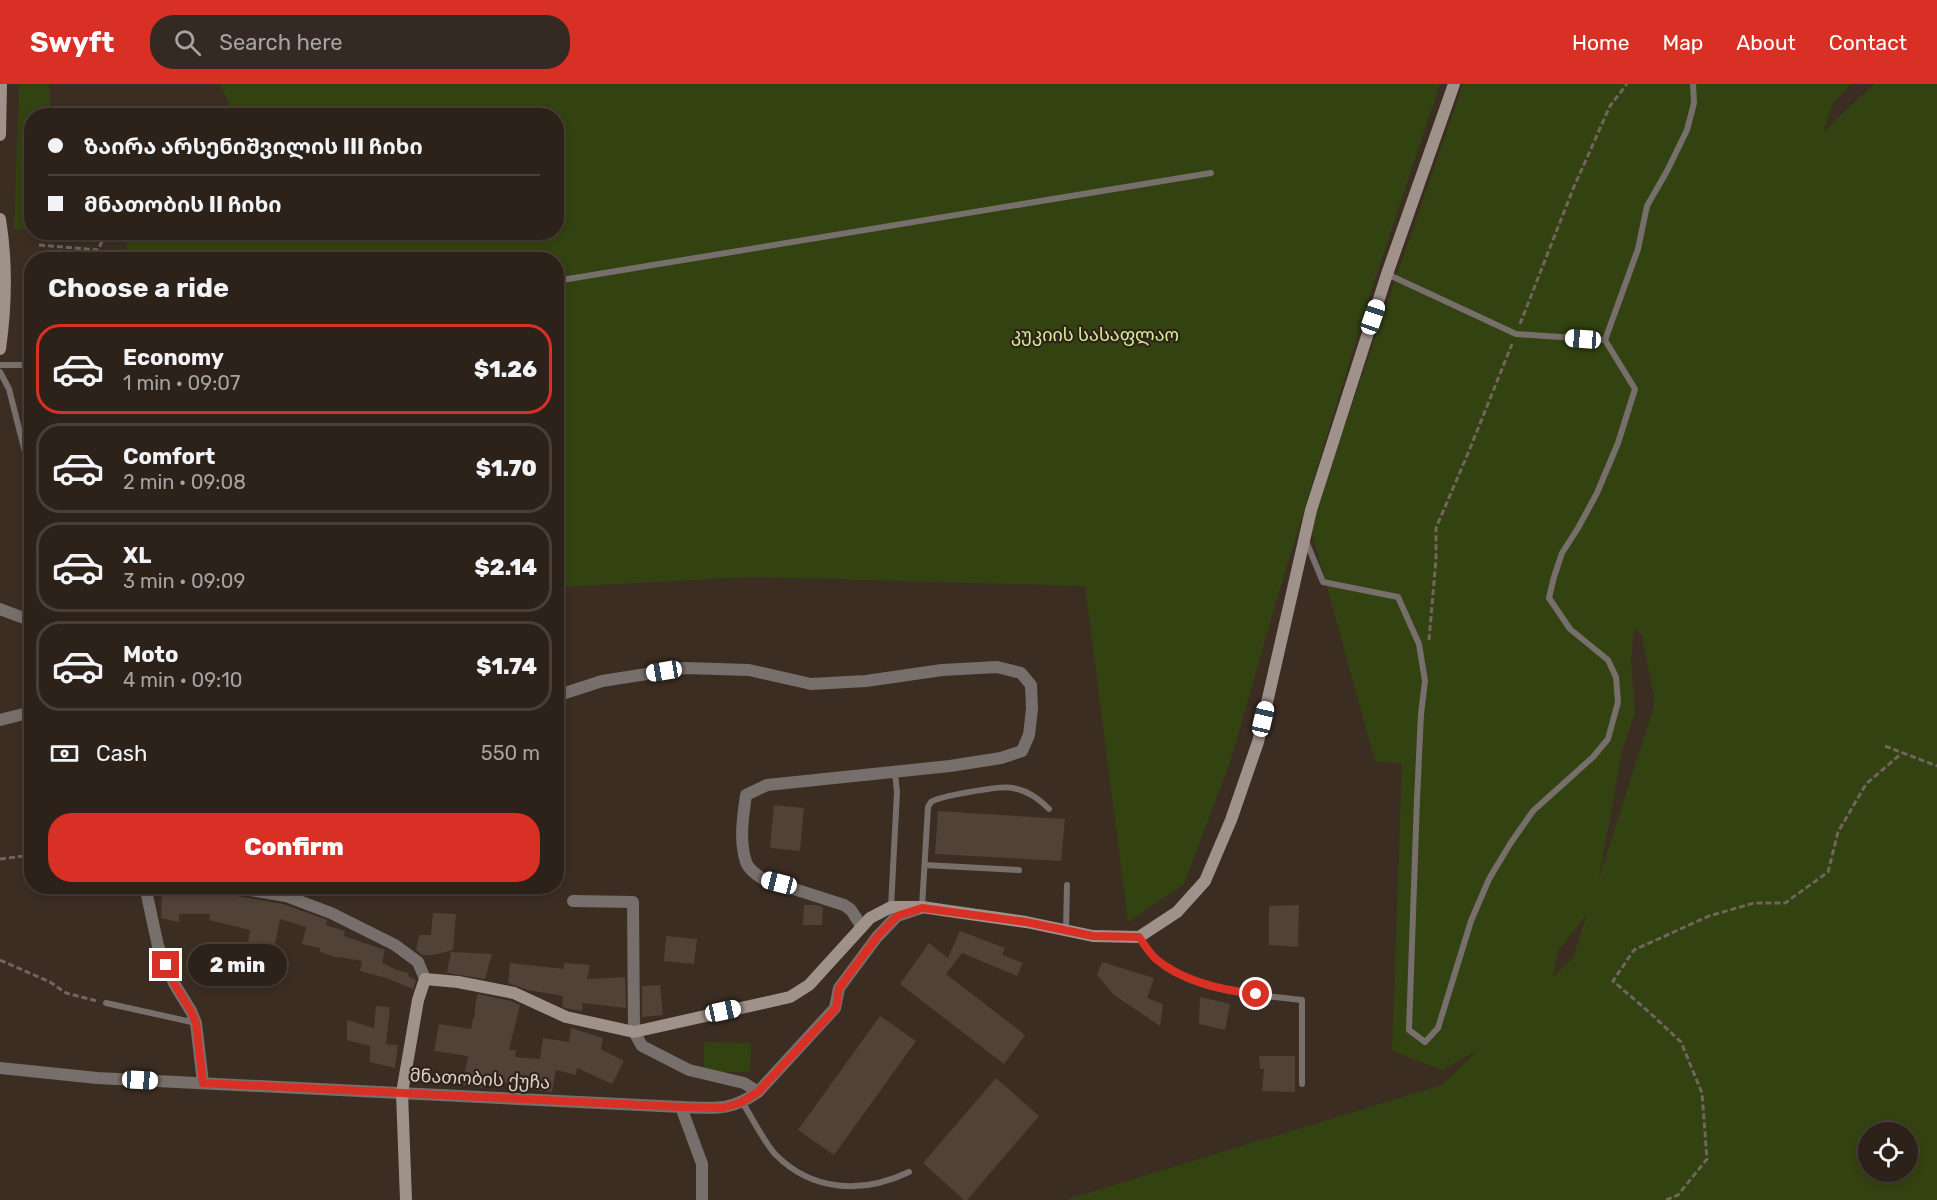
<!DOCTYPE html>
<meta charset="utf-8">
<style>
:root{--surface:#2c221a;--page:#342a23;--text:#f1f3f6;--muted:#a6a4a2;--line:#483f39;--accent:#d93025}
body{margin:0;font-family:Rubik,"Noto Sans Georgian",sans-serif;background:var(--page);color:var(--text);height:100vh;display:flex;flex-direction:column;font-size:22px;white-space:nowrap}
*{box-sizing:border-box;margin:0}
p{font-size:20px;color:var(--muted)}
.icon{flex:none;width:33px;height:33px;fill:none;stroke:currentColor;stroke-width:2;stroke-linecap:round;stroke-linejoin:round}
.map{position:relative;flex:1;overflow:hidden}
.sheet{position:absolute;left:24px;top:168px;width:540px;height:642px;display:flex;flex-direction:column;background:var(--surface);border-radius:24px;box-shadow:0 3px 9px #0003,0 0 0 2px var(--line)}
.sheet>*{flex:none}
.top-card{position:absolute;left:24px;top:24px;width:540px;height:132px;border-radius:24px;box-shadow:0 3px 9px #0003,0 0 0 2px var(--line);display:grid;align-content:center;height:132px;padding:0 24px;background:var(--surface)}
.tools{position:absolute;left:1858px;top:1038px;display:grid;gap:12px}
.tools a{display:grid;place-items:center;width:60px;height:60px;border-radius:50%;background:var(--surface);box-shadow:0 3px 9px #0003,0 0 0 2px var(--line);font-size:30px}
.end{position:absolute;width:27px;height:27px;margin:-14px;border:8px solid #d93025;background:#fff;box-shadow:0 0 0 3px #fff}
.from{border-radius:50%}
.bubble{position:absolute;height:42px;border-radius:21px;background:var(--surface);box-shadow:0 3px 9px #0003,0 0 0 2px var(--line);font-size:20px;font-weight:800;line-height:42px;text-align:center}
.car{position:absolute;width:18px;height:36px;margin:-18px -9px;border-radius:8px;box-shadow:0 0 4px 2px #0007;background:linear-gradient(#fff 24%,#345 0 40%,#fff 0 76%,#345 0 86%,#fff 0)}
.top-card b{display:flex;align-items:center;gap:21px;height:57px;font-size:22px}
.top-card b+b{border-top:2px solid var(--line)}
.top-card i{width:15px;height:15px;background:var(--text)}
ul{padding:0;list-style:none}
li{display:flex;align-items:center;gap:18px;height:90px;margin:0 12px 9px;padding:0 12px;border:3px solid var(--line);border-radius:24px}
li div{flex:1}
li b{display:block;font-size:22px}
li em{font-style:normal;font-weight:800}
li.on{border-color:var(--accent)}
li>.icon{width:54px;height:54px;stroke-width:1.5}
h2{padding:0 24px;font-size:27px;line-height:72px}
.pay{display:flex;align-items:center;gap:15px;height:66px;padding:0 24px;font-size:22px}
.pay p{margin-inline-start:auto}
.button{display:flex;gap:12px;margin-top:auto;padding:12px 24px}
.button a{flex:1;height:69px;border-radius:24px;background:var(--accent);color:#fff;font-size:24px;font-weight:800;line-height:69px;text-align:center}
header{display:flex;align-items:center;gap:36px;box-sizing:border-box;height:84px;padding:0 30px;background:var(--accent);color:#fff}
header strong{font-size:28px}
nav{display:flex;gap:33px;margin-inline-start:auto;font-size:21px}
.search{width:420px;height:54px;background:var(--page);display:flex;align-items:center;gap:15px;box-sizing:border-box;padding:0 21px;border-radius:24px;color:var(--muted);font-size:22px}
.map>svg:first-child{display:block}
.green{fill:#334211;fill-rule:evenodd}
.building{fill:#514237}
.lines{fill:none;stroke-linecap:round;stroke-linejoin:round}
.path{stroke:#71655c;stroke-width:3;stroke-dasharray:6 3;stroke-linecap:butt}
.lane{stroke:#776f6b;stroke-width:6}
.street{stroke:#776f6b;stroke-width:12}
.secondary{stroke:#9f928b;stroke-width:12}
.route{stroke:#d93025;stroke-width:8}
.labels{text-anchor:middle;stroke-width:4.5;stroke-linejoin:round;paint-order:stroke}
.park-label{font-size:18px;fill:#d0f096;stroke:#312319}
.street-label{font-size:18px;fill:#dcd3cc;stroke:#312319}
</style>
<header>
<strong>Swyft</strong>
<div class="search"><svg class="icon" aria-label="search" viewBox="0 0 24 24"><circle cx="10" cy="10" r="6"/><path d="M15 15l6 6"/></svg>Search here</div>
<nav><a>Home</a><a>Map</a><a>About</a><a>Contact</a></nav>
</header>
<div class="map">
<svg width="1937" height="1116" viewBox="0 0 1937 1116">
<rect width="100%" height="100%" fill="#3b2d22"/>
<g class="green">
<polygon points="19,0 49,0 51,31 32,32 31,145 14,145"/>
<polygon points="220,0 1440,0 1371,208 1279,508 1230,679 1184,800 1128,838 1085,502 754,493 557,503 556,176 124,176 129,149 556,148 556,32 231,31 232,27"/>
<path d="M 1463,0 L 1851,0 L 1833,20 L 1823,48 L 1874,0 L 1937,0 L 1937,1116 L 1065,1116 L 1442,1001 L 1478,966 L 1442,986 L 1392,967 L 1402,680 L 1375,677 L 1310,442 ZM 1634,543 L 1642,552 L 1655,619 L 1599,794 L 1622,667 L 1635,628 L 1631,576 ZM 1587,830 L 1573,874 L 1553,893 L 1558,867 ZM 1869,1048 L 1908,1048 L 1908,1088 L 1869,1088 Z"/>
<polygon points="704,958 751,959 750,988 704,988"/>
</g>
<g class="building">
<polygon points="774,721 804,724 800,767 770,764"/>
<polygon points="938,727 1065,735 1061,777 935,770"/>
<polygon points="180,803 180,805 213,806 225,810 283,820 327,836 326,841 345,847 344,852 385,866 382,879 397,886 409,889 408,892 416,896 413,905 386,894 360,887 362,877 339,873 339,874 320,868 320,864 302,860 306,843 280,835 274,865 248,859 250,846 209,836 210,830 179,830 179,838 161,834 162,805"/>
<polygon points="804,821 816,821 823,823 822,841 803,841"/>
<polygon points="1299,821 1298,863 1269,861 1269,822"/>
<polygon points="433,829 456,830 453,866 433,871 422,871 416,866 419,851 431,851"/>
<polygon points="960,847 1005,864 1002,871 1023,879 1017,892 962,869 946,890 1025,951 1004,980 900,900 929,859 948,874"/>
<polygon points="666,852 697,855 694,880 664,877"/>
<polygon points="451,868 492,870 485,895 447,889"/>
<polygon points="1102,878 1154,894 1147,914 1163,920 1160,942 1114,911 1097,891"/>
<polygon points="510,879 564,885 564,879 590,881 587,895 625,893 626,924 583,919 582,927 565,924 562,922 563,912 528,906 508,899"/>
<polygon points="660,901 663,931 642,933 642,902"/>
<polygon points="477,910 511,917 520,921 509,966 516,966 515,973 540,975 543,954 569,958 571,944 603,954 601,965 624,977 612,1000 577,984 576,991 556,986 552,1008 526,1005 526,1001 486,996 485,1004 462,1001 468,972 434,967 439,940 471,945 473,934 474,934"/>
<polygon points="1200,913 1230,920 1225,946 1199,940"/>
<polygon points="376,922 390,923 386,960 398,961 395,984 370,978 370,962 347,956 347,936 374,944"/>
<polygon points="880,932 916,957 834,1071 798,1046"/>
<polygon points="1259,972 1295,972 1295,1008 1262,1007 1264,985 1260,985"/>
<polygon points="996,994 1039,1032 967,1116 964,1116 923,1079"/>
</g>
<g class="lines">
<g class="path">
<polyline points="39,161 98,166 106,148"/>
<polyline points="1520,240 1573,105 1610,22 1627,0"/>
<polyline points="1429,556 1436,475 1436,444 1469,367 1512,260"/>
<polyline points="1885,662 1937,682"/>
<polyline points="0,775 32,771"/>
<polyline points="0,876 50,898 66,909 97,917"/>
<polyline points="1666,1116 1678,1111 1707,1075 1702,1009 1681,958 1649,928 1613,897 1634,866 1709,832 1754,819 1785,819 1828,788 1838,748 1866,700 1902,669"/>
</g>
<g class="lane">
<polyline points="556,197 1211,89"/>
<polyline points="1605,256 1638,165 1647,122 1667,87 1687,46 1694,19 1693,0"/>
<polyline points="0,281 32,281"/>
<polyline points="0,288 9,305 28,380"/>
<polyline points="1306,457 1323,498 1398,513 1419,560 1425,597 1421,630 1417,715 1409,946 1425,958 1438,944 1471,837 1489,795 1510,760 1533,727 1593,673 1608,655 1618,618 1616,593 1608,576 1570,545 1549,514 1554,493 1562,469 1578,444 1597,409 1618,359 1635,305 1605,256 1516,250 1387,190"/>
<polyline points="925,781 1019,786"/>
<polyline points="891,823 897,708 895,689"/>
<path d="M 922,823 L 928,723 L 931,718 C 940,712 1002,701 1013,704 C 1028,707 1038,714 1049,725"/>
<polyline points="1066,846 1067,801"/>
<path d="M 1139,853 C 1144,860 1149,869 1156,875 C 1194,909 1254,910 1302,916 L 1302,1000"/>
<polyline points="106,919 196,939"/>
<path d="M 742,1018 C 752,1033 764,1058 775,1070 C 812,1108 863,1110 909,1088"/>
</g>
<g class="street">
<polyline points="0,525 32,537"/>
<path d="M 556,612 L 602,597 L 685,584 L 749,586 L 811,600 L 866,597 L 942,586 L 997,583 L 1021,589 L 1031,601 L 1032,625 L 1029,651 L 1022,667 L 1001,674 L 950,682 L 767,701 L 746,711 C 743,732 739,757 746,778 C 749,786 757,791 763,795 L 844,821 L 851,826 L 862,843"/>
<polyline points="0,636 32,628"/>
<polyline points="145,802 158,862 175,901 191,927 196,939 203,999"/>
<polyline points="226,802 286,812 331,829 395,861 418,878 425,895"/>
<polyline points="573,817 633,818 634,948 642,962 689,986 744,999 758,1008"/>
<path d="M 0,984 L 97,994 L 681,1023 C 714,1024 729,1028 758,1008 L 835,924 L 839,904 L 877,853 L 897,832 L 921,824"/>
<polyline points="681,1023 702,1080 702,1116"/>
</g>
<g class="secondary">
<polyline points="0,51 1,0"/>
<path d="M 0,135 C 7,178 6,222 0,265"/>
<polyline points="406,1116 402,1009 418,916 425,895 458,898 514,909 566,933 634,948 790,913 809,901 870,834 891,823 922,823 956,828 1026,838 1093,852 1139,853 1177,828 1205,797 1231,736 1258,658 1311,426 1387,190 1454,0"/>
</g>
</g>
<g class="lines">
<path class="route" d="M 166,881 L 175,901 L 191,927 L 196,939 L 203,999 L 681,1023 L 723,1024 L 742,1018 L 758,1008 L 836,924 L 839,904 L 877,853 L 897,832 L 922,824 L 1026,838 L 1093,852 L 1139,853 C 1144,860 1149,869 1156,875 C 1183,898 1222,906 1256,910"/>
</g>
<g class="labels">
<g class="park-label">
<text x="1095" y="257">კუკიის სასაფლაო</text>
</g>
<g class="street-label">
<text transform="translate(480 995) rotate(3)" y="6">მნათობის ქუჩა</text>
</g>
</g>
</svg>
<div class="tools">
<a><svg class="icon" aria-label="locate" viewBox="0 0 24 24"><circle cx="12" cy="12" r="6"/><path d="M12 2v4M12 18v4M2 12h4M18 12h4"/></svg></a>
</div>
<i class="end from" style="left:1256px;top:910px"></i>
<i class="end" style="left:166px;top:881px"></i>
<div class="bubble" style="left:188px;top:860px;width:99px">2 min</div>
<i class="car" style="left:1373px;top:233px;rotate:19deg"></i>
<i class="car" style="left:1583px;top:255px;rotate:274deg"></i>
<i class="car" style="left:664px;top:587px;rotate:261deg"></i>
<i class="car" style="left:1263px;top:635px;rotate:13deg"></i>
<i class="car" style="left:779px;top:799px;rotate:284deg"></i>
<i class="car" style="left:723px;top:927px;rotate:78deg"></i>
<i class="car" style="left:140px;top:996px;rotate:93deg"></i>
<div class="top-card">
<b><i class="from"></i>ზაირა არსენიშვილის III ჩიხი</b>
<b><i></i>მნათობის II ჩიხი</b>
</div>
<section class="sheet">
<h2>Choose a ride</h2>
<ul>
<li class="on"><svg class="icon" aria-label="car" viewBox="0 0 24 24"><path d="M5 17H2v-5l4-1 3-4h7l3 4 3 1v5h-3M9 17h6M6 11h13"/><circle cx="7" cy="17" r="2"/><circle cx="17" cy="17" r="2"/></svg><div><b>Economy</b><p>1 min · 09:07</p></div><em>$1.26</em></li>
<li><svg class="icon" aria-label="car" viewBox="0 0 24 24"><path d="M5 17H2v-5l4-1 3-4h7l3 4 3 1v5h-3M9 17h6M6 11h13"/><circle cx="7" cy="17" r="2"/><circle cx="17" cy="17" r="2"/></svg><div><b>Comfort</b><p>2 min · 09:08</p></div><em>$1.70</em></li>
<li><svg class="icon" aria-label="car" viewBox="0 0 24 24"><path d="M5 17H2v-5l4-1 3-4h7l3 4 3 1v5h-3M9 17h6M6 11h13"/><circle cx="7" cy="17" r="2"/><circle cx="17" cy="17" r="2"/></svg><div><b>XL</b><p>3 min · 09:09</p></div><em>$2.14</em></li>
<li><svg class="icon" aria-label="car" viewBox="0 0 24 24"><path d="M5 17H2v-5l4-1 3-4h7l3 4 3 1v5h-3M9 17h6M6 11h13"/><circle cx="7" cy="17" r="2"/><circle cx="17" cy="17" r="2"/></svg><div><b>Moto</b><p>4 min · 09:10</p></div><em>$1.74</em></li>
</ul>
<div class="pay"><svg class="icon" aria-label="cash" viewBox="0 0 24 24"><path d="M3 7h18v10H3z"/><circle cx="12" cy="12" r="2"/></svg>Cash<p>550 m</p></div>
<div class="button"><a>Confirm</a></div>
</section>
</div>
